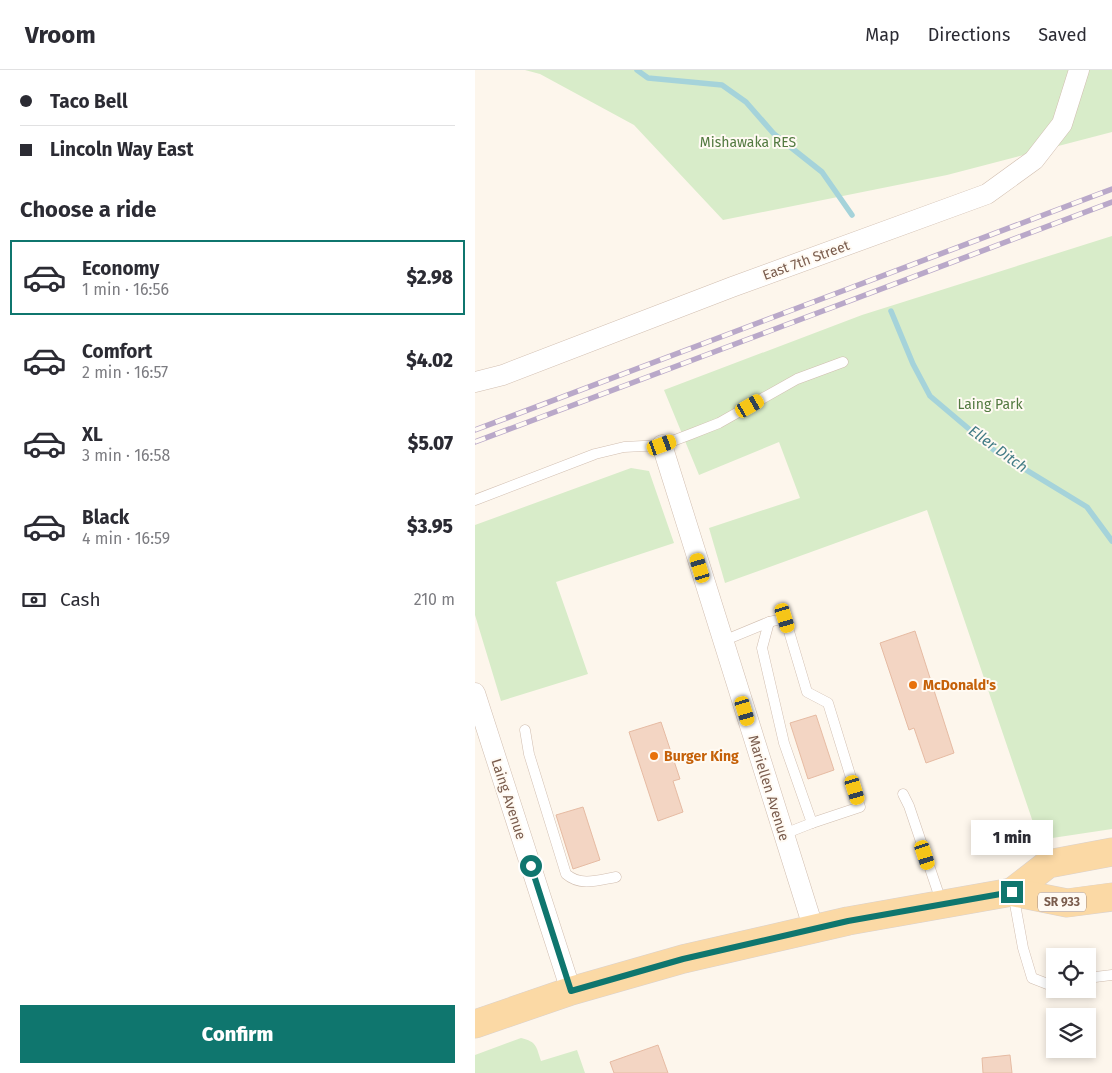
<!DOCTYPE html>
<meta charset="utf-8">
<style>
:root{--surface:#fff;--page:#f2f2f3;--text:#2b2b33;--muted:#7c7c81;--line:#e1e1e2;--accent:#0f766e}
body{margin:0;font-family:"Fira Sans",sans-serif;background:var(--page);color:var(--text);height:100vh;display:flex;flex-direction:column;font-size:19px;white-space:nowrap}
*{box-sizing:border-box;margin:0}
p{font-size:16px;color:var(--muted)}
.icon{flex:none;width:28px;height:28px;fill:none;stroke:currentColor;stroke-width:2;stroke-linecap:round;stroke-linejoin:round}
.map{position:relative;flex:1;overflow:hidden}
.sheet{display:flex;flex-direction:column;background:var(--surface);width:475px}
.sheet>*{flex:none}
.guide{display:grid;align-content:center;height:110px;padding:0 20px;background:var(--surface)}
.buttons{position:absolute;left:571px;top:878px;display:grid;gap:10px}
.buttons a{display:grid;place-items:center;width:50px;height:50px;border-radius:0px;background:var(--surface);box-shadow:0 2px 8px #0003;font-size:25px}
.end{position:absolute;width:22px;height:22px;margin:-11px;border:6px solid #0f766e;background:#fff;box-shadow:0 0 0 2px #fff}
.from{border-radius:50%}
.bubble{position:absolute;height:35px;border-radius:0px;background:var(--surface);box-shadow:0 2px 8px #0003;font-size:16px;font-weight:800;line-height:35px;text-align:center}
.car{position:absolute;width:15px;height:30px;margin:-15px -8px;border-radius:6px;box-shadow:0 0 4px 1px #0007;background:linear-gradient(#f5c518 24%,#345 0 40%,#f5c518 0 76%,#345 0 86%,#f5c518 0)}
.guide b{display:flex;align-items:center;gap:18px;height:48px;font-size:19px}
.guide b+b{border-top:1px solid var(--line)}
.guide i{width:12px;height:12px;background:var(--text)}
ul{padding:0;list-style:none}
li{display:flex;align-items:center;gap:15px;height:75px;margin:0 10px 8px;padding:0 10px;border:2px solid transparent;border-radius:0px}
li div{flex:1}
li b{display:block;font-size:19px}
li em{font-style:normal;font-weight:800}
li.selected{border-color:var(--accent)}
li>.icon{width:45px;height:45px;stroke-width:1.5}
h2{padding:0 20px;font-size:22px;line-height:60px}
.pay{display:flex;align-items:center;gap:12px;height:55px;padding:0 20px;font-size:19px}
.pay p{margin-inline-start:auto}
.cta{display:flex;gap:10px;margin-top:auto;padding:10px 20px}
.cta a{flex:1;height:58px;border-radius:0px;background:var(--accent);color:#fff;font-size:20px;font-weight:800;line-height:58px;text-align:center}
header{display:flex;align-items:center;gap:30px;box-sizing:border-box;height:70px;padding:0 25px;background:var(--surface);border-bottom:1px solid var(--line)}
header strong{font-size:24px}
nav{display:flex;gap:28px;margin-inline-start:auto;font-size:18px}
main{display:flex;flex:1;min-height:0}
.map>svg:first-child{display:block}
.green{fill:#d8ecc9}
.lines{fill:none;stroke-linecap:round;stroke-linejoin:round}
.stream{stroke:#a5d3da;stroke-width:5.5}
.building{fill:#f3d5c3;stroke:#e6bba3}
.lane-casing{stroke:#d1beb0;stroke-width:11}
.street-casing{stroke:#d1beb0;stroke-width:21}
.primary-casing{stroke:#dad1cd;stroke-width:29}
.lane{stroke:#fff;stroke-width:10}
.street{stroke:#fff;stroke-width:20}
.primary{stroke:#fbd9a5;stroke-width:28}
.rail-casing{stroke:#b9a8c9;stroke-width:5.5}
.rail{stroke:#fffaf3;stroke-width:4;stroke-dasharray:11;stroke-linecap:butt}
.route{stroke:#0f766e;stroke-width:6}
.food-dot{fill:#e8710a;stroke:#fffaf3;stroke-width:2}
.labels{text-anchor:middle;stroke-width:4;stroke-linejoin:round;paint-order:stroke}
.shield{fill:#fffaf3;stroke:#a28b7f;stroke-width:1}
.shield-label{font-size:12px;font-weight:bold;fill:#7a5c4d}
.park-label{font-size:14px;fill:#537a41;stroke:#fffaf3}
.street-label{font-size:14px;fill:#7a5c4d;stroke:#fffaf3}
.food-label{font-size:14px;font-weight:bold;fill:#c56008;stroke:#fffaf3;text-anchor:start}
.water-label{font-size:15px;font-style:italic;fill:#437c86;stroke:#fffaf3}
</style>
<header>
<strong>Vroom</strong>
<nav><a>Map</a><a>Directions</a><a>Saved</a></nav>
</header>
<main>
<section class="sheet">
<div class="guide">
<b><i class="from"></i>Taco Bell</b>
<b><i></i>Lincoln Way East</b>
</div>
<h2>Choose a ride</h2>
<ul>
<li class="selected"><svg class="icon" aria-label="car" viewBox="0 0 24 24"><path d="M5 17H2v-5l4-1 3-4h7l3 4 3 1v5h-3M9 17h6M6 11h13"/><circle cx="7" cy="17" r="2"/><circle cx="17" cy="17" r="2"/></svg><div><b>Economy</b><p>1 min · 16:56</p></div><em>$2.98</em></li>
<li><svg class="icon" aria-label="car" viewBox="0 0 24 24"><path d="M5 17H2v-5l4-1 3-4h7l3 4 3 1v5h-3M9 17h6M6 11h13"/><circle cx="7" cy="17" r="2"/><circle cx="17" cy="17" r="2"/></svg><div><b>Comfort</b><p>2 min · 16:57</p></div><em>$4.02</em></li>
<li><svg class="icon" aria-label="car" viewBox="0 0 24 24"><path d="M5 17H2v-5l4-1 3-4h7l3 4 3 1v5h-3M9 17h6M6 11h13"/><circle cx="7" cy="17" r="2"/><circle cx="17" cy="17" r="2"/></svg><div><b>XL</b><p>3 min · 16:58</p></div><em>$5.07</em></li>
<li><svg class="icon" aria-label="car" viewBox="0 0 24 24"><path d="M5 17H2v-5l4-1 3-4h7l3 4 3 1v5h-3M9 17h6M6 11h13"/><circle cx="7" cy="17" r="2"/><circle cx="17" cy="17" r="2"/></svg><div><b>Black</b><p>4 min · 16:59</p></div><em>$3.95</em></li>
</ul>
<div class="pay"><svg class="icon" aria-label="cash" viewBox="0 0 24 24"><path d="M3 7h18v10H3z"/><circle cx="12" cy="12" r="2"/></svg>Cash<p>210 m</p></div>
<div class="cta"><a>Confirm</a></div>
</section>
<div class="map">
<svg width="637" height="1003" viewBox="0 0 637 1003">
<rect width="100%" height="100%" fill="#fdf6ec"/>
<g class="green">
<polygon points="50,0 637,0 637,62 472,105 248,150 159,55 65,4"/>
<polygon points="637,166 637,759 564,770 452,440 250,513 234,458 325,428 304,372 224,405 189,320 387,245"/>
<polygon points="156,398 174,401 199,473 81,512 113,604 26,631 0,545 0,455"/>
<path d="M 46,968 C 62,972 61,976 66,991 L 102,980 L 110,1003 L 0,1003 L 0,985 Z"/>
</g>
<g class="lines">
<g class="stream">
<polyline points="162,0 173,8 247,15 271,32 299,64 347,102 377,145"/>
<polyline points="416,241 438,294 455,326 520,381 612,437 637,471"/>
</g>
</g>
<g class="building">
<polygon points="440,561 479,683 451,693 439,658 434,660 405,573"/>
<polygon points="341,645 359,700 333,709 315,653"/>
<polygon points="186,652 205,709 198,711 208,742 183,751 154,662"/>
<polygon points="108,737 125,790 98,799 81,745"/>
<polygon points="183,975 193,1003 139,1003 135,992"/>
<polygon points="535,985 537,1003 508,1003 507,988"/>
</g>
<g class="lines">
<g class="lane-casing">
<g id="lane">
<polyline points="0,430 120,384 149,377 187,375 216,364 244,353 322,309 368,292"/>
<polyline points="294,552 287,578 309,673 337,753"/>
<polyline points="248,571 294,552 310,548 332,622 353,633 385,737 337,753 309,764"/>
<path d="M 50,660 L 54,684 L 91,804 C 106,817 124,810 141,807"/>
<polyline points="428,724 434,736 467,834"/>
<polyline points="538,823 548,878 557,908 575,915 580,914"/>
<polyline points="612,908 637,905"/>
</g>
</g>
<g class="street-casing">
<g id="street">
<polyline points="0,312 28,305 257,217 512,124 559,90 587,54 604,0"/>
<polyline points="187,375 339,860"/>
<polyline points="0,623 96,921"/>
</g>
</g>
<g class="primary-casing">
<g id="primary">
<polyline points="537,822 573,794 637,782"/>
<polyline points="0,954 96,921 208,889 373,851 537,822 592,833 637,827"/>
</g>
</g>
<use href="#lane" class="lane"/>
<use href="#street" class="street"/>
<use href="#primary" class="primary"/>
<g class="rail-casing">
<g id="rail">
<polyline points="0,360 637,119"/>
<polyline points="0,372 637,132"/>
</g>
</g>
<use href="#rail" class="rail"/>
</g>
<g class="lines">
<polyline class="route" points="56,796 96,921 208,889 373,851 537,822"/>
</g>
<g class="food-dot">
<circle cx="438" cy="615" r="5"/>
<circle cx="179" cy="686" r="5"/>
</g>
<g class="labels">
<rect class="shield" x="563" y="822.5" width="48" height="19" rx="4"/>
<g class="shield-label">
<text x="587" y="836">SR 933</text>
</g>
<g class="park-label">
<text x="273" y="77">Mishawaka RES</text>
<text x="515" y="339">Laing Park</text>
</g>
<g class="street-label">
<text transform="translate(331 190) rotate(-20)" y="5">East 7th Street</text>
<text transform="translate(294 718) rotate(73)" y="5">Mariellen Avenue</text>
<text transform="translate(34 729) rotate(72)" y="5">Laing Avenue</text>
</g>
<g class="food-label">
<text x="448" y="620">McDonald's</text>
<text x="189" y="691">Burger King</text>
</g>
<g class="water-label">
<text transform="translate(523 379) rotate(36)" y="5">Eller Ditch</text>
</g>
</g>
</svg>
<div class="buttons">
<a><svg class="icon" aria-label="locate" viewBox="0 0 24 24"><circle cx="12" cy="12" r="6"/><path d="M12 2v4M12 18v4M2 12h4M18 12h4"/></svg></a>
<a><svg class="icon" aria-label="layers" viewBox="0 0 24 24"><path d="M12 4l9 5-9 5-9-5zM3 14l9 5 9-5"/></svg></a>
</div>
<i class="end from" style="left:56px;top:796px"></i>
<i class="end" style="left:537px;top:822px"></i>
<div class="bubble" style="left:496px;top:750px;width:82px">1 min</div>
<i class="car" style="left:275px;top:336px;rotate:60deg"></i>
<i class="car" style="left:187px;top:375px;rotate:70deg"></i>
<i class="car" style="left:225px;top:498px;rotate:343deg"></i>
<i class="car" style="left:310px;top:548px;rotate:163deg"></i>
<i class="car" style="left:270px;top:641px;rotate:163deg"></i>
<i class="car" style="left:380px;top:720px;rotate:163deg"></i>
<i class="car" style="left:450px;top:785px;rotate:162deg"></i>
</div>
</main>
